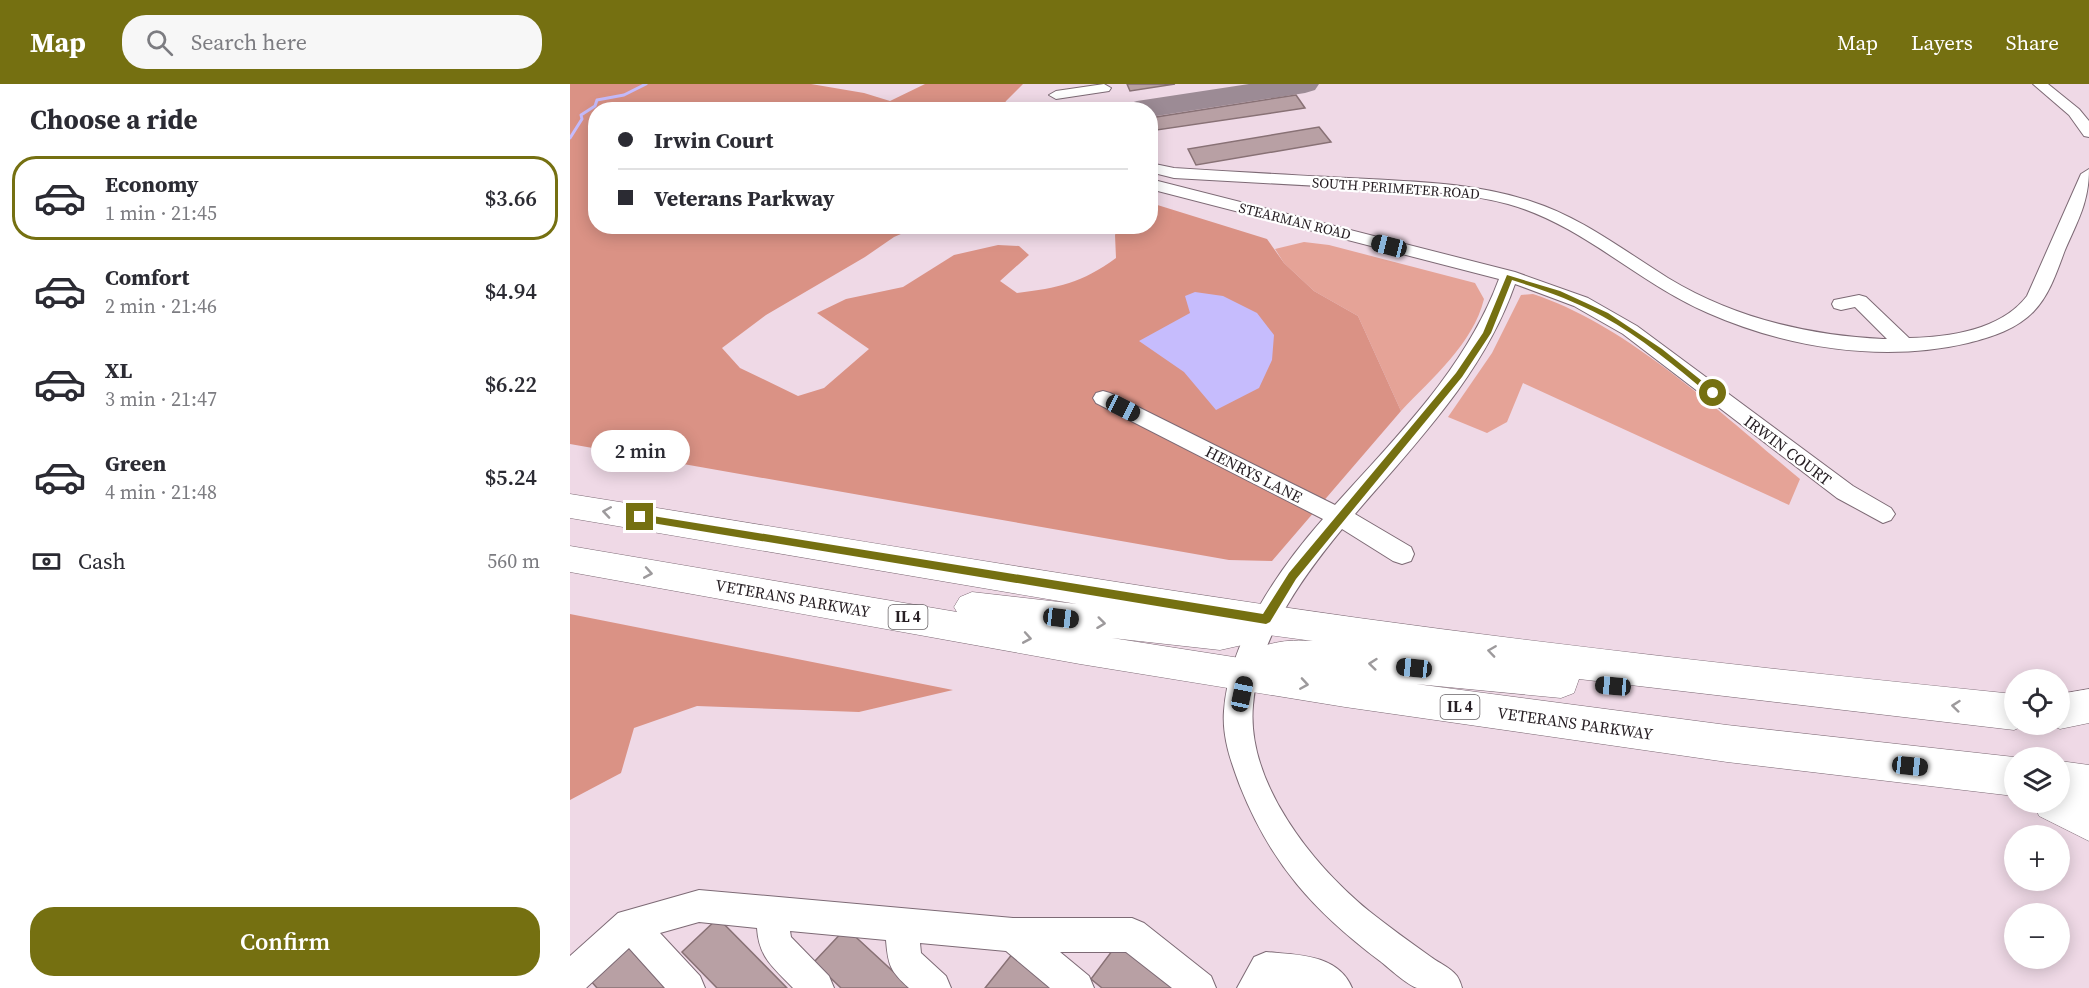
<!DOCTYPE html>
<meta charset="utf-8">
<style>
:root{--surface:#fff;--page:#f7f7f7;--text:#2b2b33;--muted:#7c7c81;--line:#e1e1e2;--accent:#757011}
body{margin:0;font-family:"Source Serif 4",serif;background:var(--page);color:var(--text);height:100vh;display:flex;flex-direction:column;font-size:22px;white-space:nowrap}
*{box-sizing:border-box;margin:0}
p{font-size:20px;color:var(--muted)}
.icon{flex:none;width:33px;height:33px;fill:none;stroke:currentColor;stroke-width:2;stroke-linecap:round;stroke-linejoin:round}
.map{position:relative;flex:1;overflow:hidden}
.sheet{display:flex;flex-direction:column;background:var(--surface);width:570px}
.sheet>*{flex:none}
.top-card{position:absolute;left:18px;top:18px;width:570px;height:132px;border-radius:24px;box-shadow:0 3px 15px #0003;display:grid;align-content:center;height:132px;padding:0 30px;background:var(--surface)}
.fabs{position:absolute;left:1434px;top:585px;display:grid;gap:12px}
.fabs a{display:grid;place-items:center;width:66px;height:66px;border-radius:50%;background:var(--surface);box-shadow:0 3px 15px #0003;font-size:30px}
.end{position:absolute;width:27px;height:27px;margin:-14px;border:8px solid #757011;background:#fff;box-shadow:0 0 0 3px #fff}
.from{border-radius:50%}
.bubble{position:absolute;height:42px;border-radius:21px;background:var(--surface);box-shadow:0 3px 15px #0003;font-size:20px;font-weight:600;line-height:42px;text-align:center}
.car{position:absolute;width:18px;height:36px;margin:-18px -9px;border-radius:8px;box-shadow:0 0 4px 2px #0007;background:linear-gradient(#222 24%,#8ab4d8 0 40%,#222 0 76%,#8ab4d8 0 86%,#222 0)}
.top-card b{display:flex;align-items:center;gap:21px;height:57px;font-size:22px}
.top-card b+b{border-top:2px solid var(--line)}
.top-card i{width:15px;height:15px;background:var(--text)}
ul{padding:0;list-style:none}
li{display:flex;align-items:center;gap:18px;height:84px;margin:0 12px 9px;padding:0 18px;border:3px solid transparent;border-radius:24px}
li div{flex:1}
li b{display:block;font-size:22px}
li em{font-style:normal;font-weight:600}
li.current{border-color:var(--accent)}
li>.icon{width:54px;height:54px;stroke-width:1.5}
h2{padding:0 30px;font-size:27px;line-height:72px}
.pay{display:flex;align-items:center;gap:15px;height:66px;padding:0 30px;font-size:22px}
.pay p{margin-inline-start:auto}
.cta{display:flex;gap:12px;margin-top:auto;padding:12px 30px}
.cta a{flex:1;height:69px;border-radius:24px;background:var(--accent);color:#fff;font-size:24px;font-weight:600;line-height:69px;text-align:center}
header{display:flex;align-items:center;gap:36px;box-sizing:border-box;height:84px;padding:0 30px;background:var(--accent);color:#fff}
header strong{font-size:28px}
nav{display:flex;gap:33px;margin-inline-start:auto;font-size:21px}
.search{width:420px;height:54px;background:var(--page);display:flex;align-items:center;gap:15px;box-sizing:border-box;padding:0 21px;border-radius:24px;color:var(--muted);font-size:22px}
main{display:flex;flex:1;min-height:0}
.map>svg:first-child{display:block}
.green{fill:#e5a397}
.forest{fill:#da9285}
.water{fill:#c6bcfd}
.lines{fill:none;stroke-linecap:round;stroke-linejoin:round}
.stream{stroke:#c6bcfd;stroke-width:3}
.taxiway{fill:#9c8b95;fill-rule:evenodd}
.building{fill:#b8a0a4;stroke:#887175;stroke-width:1.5}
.minor-casing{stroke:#7d6a75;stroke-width:2}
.highway-casing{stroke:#7d6a75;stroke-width:1}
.minor{fill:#fff;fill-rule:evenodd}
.highway{fill:#fff;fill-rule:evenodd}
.oneway{stroke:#9d9a9c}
.route{fill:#757011}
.labels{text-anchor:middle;stroke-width:4.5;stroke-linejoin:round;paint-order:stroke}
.far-street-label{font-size:14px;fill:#261e23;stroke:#fff}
.shield{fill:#fff;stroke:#676265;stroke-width:1.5}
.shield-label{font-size:15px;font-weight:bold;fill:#261e23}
.street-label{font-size:16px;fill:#261e23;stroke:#fff}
</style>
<header>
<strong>Map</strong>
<div class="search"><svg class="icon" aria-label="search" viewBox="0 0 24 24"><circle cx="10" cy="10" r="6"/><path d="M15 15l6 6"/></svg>Search here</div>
<nav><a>Map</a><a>Layers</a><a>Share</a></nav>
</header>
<main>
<section class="sheet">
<h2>Choose a ride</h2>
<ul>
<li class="current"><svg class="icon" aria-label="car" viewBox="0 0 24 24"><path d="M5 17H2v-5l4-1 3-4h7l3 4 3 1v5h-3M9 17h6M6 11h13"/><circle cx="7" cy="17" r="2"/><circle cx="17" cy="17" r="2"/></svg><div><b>Economy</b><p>1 min · 21:45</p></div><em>$3.66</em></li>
<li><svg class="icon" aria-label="car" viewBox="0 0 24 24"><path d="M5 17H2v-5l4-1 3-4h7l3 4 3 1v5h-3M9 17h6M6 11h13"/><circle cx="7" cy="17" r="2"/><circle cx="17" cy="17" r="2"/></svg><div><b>Comfort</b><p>2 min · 21:46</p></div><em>$4.94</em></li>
<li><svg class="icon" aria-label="car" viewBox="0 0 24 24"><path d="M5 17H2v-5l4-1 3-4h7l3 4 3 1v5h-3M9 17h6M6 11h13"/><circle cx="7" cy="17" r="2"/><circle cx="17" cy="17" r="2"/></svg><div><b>XL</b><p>3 min · 21:47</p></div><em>$6.22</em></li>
<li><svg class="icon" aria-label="car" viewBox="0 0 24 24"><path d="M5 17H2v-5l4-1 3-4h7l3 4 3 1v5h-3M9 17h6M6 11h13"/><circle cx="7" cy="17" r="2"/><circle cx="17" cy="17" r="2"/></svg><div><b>Green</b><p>4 min · 21:48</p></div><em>$5.24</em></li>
</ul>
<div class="pay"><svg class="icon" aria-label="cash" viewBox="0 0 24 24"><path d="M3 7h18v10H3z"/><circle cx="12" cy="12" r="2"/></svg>Cash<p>560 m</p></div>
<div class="cta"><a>Confirm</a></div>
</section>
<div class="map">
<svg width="1519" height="904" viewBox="0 0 1519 904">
<rect width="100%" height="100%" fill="#efd9e6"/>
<g class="green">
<path d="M 734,158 L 759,161 L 905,199 L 914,215 C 903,260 862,294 831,327 L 788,232 L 744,207 L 714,179 L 705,165 Z"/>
<path d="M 963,210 C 1058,241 1153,331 1230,395 L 1219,421 L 953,299 L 937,338 L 917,349 L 878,333 L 922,269 L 951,211 Z"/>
</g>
<g class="forest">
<path d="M 0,0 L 241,0 L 294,9 L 320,17 L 355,0 L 453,0 L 436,17 L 432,25 L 26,26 L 26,142 L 347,143 L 324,153 L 295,173 L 196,231 L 152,264 L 170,284 L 228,312 L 254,304 L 299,265 L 247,229 L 276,215 L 333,203 L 384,171 L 428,161 L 449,162 L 459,171 L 430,197 L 447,209 C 488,204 512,199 546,174 L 545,151 L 548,143 L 580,142 L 581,119 L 697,155 L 714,179 L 744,207 L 788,232 L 831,327 L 702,477 L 659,476 L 0,360 Z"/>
<polygon points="0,530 383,606 289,628 127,622 64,644 51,689 0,716"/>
</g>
<polygon class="water" points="625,208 653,212 687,229 704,251 702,276 689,304 646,326 614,288 569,257 620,229 615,212"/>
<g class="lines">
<polyline class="stream" points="0,54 12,35 11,31 25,22 27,16 54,11 76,0"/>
<polygon class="taxiway" points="679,0 749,0 745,6 735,9 580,33 580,26 552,26 557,20 567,17"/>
</g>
<g class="building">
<polygon points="557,0 605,0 560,7"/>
<polygon points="726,11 735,24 580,47 580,34"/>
<polygon points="749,43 761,58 626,81 618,65"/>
<polygon points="148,834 217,904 147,904 112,868"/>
<polygon points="276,844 341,904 271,904 244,878"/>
<polygon points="548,859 605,904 532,904 521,895"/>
<polygon points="58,863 95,904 27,904 21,897"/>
<polygon points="443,869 483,904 415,904"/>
</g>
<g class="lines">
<g class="minor-casing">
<g id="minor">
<polygon points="534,0 541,4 539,7 486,15 479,11 486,7"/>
<polygon points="1463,0 1478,0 1509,25 1519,37 1519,53 1514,52 1499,31"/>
<path d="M 580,79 L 604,84 C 669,88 734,92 799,95 C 853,98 908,100 960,117 C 1011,133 1053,166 1098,194 C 1164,234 1236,251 1313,255 L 1317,255 L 1285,223 L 1271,226 L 1264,224 L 1262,220 L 1264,216 L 1289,211 L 1296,213 L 1339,254 C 1380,253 1431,246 1457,212 L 1511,90 L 1519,85 C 1519,118 1508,136 1495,166 C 1487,187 1480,210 1464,227 C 1447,245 1422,253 1398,259 C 1313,279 1217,264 1138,229 C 1068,199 1013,141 938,120 C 893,108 846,107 801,105 C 735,101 670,98 604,94 L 580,88 Z"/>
<path d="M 580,95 L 945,188 L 1018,214 L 1067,242 L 1283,402 L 1321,424 L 1325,430 L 1321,436 L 1313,439 L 1267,414 L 1053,250 L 1004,222 L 945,200 C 914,290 845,360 785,430 L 841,463 L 844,470 L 841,477 L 832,480 L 823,477 L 772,445 C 731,495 688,554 683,621 C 676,699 743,781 799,827 C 819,843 840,858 861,873 C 869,879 881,884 887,892 C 889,895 891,900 892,904 C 879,904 860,904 847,904 C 837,901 819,884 810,877 C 744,827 701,780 670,702 C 661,678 652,653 654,627 C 659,557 708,486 753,435 L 526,319 L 523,314 L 526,309 L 533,307 L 540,309 L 765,421 C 828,351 896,284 929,195 L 580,105 Z"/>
<path d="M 129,806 L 443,834 L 562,834 L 574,839 L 641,892 L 646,904 L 602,904 L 556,868 L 490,868 L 519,892 L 524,904 L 480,904 L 436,867 L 350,859 L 351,869 L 376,892 L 381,904 L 339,904 C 320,887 318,881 316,856 L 220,847 L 221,853 L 259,892 L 264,904 L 223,904 C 203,883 189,874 187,844 L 129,838 L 90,849 L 130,892 L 135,904 L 95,904 L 59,864 L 16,904 L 0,904 L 0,872 L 48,829 Z"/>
<path d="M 696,868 C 727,871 768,870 782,904 L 667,904 L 684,873 Z"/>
</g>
</g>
<g class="highway-casing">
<g id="highway">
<path d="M 0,410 C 263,452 525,497 789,534 C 1007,564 1225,588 1444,610 L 1444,640 L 1458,640 L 1444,646 L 1009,595 L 1004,609 L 991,614 L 846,600 L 1157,641 L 1444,673 L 1444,712 L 1157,678 L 775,623 L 510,580 L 0,488 L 0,462 L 387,528 L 384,523 L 390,513 L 402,508 L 507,520 L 0,434 ZM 699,551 L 743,557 C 716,555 694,558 670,574 L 542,554 L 650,566 L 677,560 Z"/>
<polygon points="1519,605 1519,639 1490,645 1479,640 1490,640 1490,610"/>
<polygon points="1490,677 1519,681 1519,757 1469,732 1463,718 1490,718"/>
</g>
</g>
<use href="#minor" class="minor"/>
<use href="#highway" class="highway"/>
</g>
<defs><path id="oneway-chevron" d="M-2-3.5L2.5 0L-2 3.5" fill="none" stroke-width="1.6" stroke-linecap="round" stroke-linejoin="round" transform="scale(1.5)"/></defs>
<g class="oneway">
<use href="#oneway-chevron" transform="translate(37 428) rotate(-171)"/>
<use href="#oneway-chevron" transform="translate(78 489) rotate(10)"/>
<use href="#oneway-chevron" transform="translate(531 539) rotate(7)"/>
<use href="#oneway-chevron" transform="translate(457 554) rotate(10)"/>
<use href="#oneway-chevron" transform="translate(922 567) rotate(-172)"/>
<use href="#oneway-chevron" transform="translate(803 580) rotate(-174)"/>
<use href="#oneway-chevron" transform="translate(734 600) rotate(9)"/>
<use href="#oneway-chevron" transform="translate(1386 622) rotate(-174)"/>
</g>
<path class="route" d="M 937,191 L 990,207 L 1038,229 L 1092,265 L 1147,309 L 1140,311 C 1106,283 1071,253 1032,232 C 1003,216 973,206 942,196 L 921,249 L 892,293 L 726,495 L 700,538 L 696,540 L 70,437 L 65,433 L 70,430 L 693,530 L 719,489 L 886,289 L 913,249 Z"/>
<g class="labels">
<g class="far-street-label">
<text transform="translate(826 104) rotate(4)" y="5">SOUTH PERIMETER ROAD</text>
<text transform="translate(725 137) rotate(14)" y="5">STEARMAN ROAD</text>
</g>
<g class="shield">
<rect x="318.5" y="521" width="39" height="24" rx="4.5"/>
<rect x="870.5" y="611" width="39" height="24" rx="4.5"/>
</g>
<g class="shield-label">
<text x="338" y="538">IL 4</text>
<text x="890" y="628">IL 4</text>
</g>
<g class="street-label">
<text transform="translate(1218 366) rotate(37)" y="6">IRWIN COURT</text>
<text transform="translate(684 390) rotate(27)" y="6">HENRYS LANE</text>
<text transform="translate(223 514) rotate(10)" y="6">VETERANS PARKWAY</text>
<text transform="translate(1005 639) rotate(8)" y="6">VETERANS PARKWAY</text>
</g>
</g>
</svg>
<div class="fabs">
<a><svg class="icon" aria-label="locate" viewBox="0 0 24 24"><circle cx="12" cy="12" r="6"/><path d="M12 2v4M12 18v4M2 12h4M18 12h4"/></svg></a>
<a><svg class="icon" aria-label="layers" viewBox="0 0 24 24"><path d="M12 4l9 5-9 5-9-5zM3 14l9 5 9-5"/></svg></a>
<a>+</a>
<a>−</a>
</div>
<i class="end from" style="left:1143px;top:309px"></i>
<i class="end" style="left:70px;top:433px"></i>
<div class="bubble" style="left:21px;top:346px;width:99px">2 min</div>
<i class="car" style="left:819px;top:162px;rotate:284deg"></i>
<i class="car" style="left:553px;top:324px;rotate:117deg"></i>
<i class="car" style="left:491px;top:534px;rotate:97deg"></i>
<i class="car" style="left:844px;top:584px;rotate:276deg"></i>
<i class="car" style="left:1043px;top:602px;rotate:275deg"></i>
<i class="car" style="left:672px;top:610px;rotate:12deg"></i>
<i class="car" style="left:1340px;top:682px;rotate:96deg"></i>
<div class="top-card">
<b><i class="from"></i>Irwin Court</b>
<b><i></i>Veterans Parkway</b>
</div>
</div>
</main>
